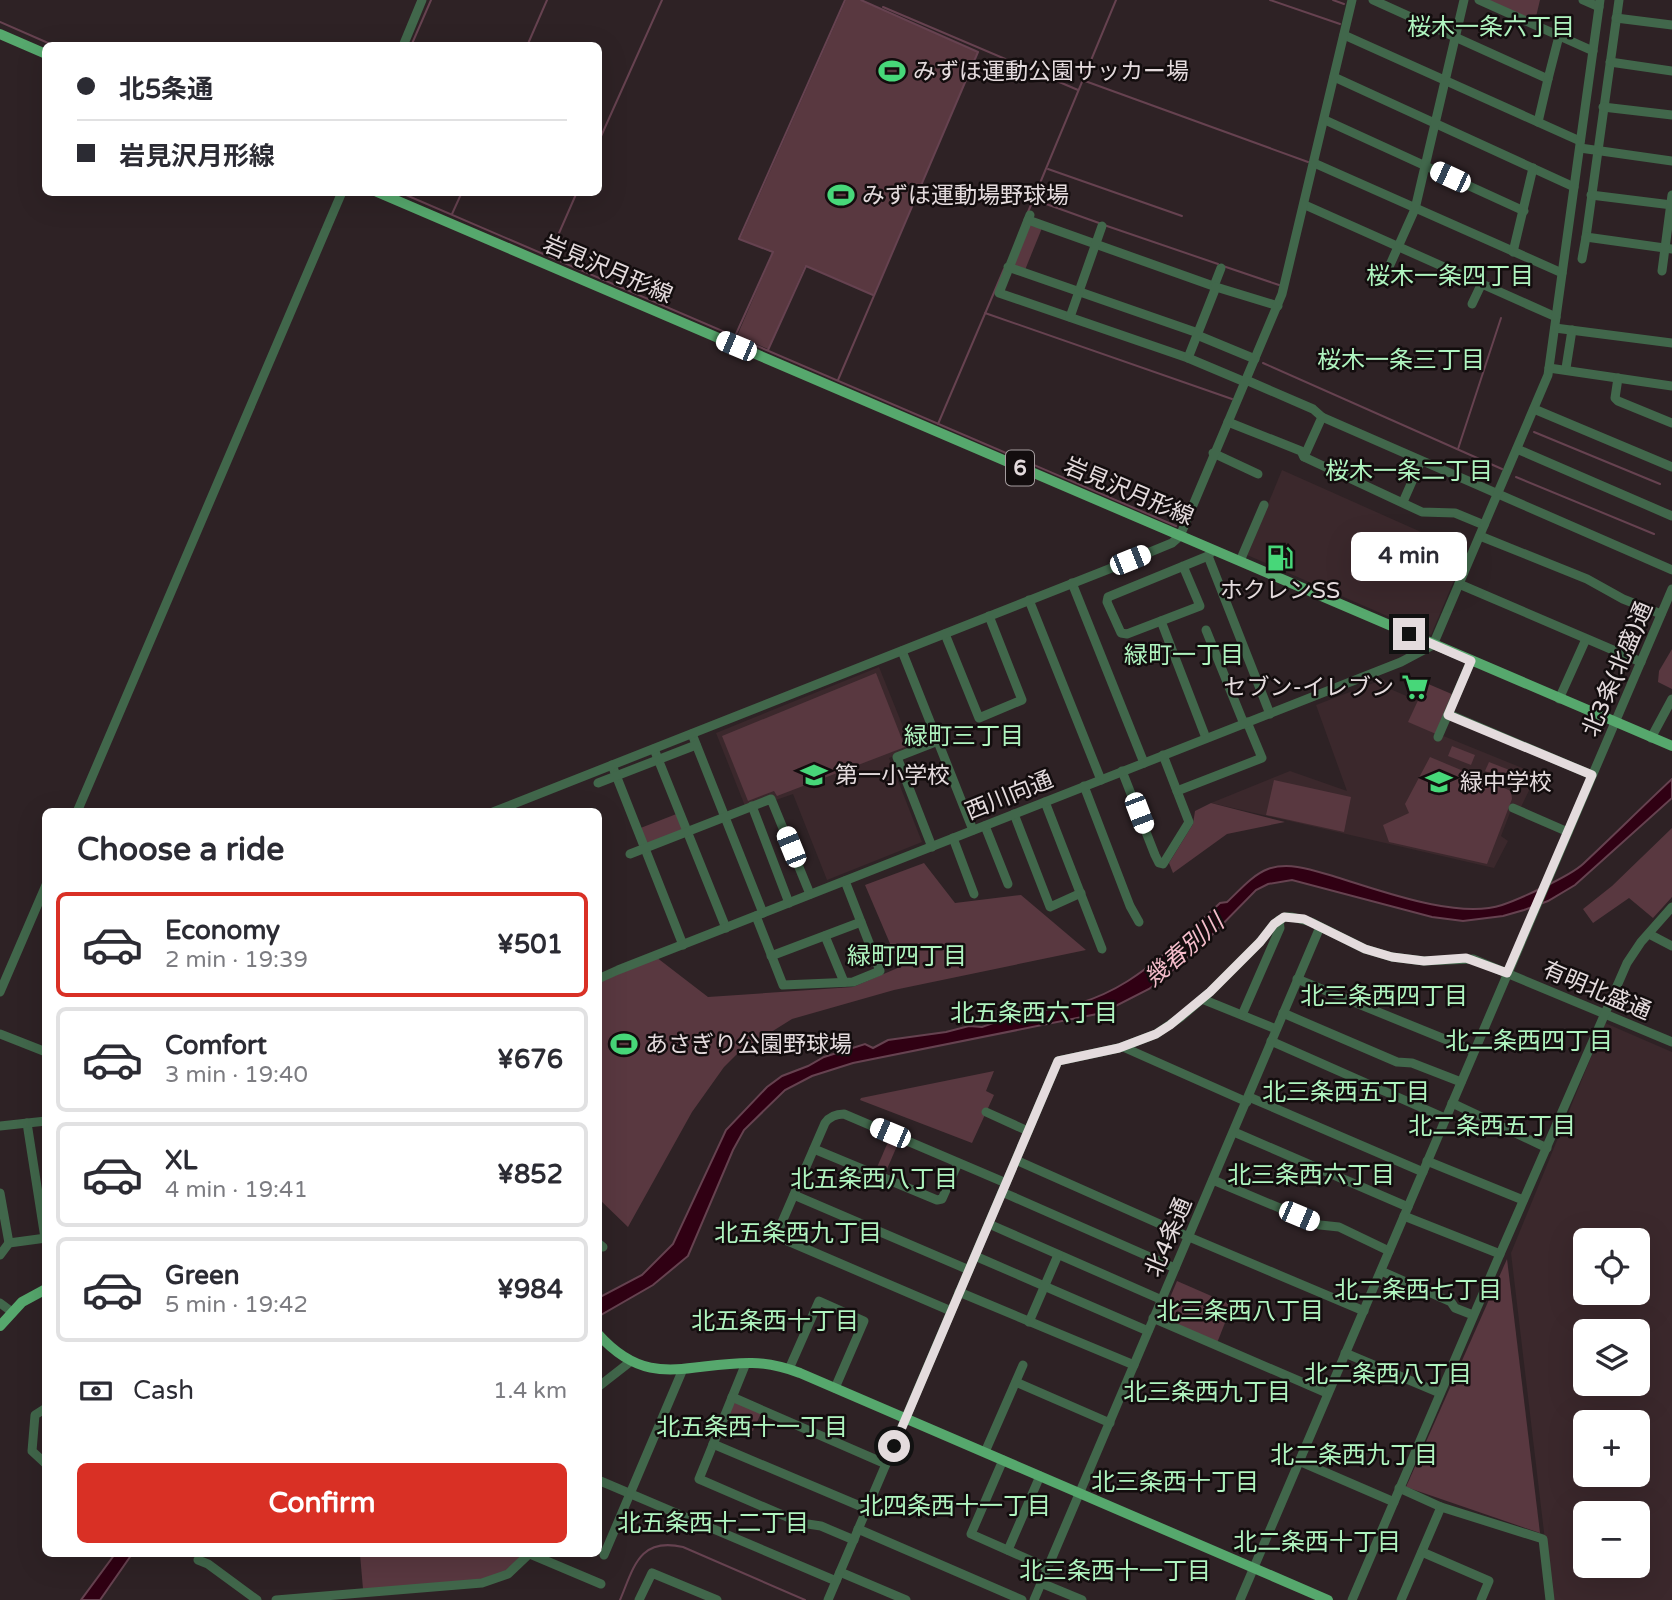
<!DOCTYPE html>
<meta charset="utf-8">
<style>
:root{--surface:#fff;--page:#f2f2f3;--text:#2b2b33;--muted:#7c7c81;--line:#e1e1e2;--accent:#d93025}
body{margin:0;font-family:"Varela Round","Noto Sans JP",sans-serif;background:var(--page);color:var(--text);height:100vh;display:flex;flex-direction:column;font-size:26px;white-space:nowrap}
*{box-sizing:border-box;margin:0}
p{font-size:23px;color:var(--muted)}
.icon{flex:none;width:38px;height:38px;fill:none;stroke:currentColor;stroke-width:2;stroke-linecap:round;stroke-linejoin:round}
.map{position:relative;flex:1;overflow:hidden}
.panel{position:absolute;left:42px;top:808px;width:560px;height:749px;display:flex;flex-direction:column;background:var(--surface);border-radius:10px;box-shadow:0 7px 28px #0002}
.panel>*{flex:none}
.banner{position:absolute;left:42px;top:42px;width:560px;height:154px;border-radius:10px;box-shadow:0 7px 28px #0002;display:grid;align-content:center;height:154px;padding:0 35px;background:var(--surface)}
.fabs{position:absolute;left:1573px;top:1228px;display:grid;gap:14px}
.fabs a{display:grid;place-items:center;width:77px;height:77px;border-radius:10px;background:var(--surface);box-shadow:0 7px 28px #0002;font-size:35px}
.end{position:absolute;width:32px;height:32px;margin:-16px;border:9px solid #e4dbdd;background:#111;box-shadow:0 0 0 4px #111}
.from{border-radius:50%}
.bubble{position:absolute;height:49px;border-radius:10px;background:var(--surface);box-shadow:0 7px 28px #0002;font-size:23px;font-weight:700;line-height:49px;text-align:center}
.car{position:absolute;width:21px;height:42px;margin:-21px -10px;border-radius:9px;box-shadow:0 0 5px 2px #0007;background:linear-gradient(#fff 24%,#345 0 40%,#fff 0 76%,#345 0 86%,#fff 0)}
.banner b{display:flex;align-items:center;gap:24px;height:66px;font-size:26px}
.banner b+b{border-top:2px solid var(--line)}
.banner i{width:18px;height:18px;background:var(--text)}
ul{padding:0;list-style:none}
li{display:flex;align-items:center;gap:21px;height:105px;margin:0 14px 10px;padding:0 21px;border:4px solid var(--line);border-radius:10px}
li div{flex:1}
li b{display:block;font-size:26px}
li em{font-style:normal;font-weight:700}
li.selected{border-color:var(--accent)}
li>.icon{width:63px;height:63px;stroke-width:1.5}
h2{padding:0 35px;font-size:32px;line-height:84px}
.pay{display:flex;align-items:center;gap:18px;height:77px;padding:0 35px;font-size:26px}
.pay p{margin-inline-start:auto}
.button{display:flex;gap:14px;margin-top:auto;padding:14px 35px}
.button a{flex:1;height:80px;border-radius:10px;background:var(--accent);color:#fff;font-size:28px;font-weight:700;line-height:80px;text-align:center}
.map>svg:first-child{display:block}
.built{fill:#3b282c;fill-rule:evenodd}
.green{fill:#593840}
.water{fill:#300013;stroke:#664250;stroke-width:2}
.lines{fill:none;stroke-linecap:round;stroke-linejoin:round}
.stream{stroke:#664250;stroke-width:2}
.minor{stroke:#41674b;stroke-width:9}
.major{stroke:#56a86d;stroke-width:10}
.route{stroke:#e4dbdd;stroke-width:9}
.labels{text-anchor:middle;stroke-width:5;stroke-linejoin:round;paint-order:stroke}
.shield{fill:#130d0e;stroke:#a59d9f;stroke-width:2}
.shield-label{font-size:21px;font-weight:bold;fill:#e4dbdd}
.poi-label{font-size:23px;fill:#e4dbdd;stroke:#130d0e;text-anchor:start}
.street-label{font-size:23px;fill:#e4dbdd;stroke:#130d0e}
.neighbourhood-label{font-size:24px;fill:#aff4bf;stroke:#130d0e}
.water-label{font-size:24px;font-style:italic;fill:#f4bcca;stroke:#130d0e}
</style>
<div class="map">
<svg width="1672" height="1600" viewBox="0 0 1672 1600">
<rect width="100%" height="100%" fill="#2e2225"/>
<g class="built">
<polygon points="1282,470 1466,552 1431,635 1247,555"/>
<polygon points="879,667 912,749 889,758 922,842 827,880 793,794 776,800 773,795 745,806 716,733"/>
<polygon points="1384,679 1388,688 1418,701 1409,722 1537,774 1521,807 1513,805 1501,836 1508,841 1494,868 1211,803 1290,771 1347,791 1316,705"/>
<path d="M 1605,1023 L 1672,1052 L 1672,1600 L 1552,1600 L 1511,1253 ZM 1586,1241 L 1638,1241 L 1638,1293 L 1586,1293 ZM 1586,1332 L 1638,1332 L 1638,1384 L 1586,1384 ZM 1586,1423 L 1638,1423 L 1638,1475 L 1586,1475 ZM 1586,1514 L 1638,1514 L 1638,1566 L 1586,1566 Z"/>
</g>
<g class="green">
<polygon points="846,0 860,0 978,52 874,295 805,266 768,349 737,336 773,253 740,239"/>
<polygon points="1479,0 1540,0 1534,25"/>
<polygon points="1027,225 1042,228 1025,270 1013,266"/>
<polygon points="1672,649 1672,689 1658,682 1659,671"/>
<polygon points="876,673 905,747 777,796 774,791 748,801 722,736"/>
<polygon points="1426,683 1454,695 1436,734 1408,722"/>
<polygon points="1452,746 1475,755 1471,765 1448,756"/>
<polygon points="1430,757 1511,791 1512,799 1487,864 1389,842 1383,825 1409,813 1405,804"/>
<polygon points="1489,762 1512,771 1507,781 1485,771"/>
<polygon points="1274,780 1351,797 1344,832 1266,815"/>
<polygon points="1211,803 1285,822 1227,834 1173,873 1169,863 1193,824 1195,811"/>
<polygon points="679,813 686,831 645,847 638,829"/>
<polygon points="1672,828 1672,897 1653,918 1629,898 1593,923 1583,909 1612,886"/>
<polygon points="924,863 955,903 1021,895 1086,950 894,990 792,1019 739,1052 724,1067 692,1112 628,1227 599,1199 598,983 656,957 708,997 853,987 900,967 865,885"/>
<polygon points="994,1071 986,1091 994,1095 972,1143 860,1100 861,1098"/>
<polygon points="891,1135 900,1139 884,1176 875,1172"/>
<polygon points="1507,1259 1540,1533 1406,1487"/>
<polygon points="1177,1281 1232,1305 1217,1343 1161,1319"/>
<polygon points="732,1398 762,1411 753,1431 724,1419"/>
<polygon points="360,1554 524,1554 508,1570 484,1580 363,1589"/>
</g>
<g class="water">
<path d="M 1672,779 L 1672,798 L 1575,885 L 1548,901 L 1524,910 L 1503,916 L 1463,921 L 1432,917 L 1292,880 L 1268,884 L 1256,890 L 1206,941 L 1166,976 L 1149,989 L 1102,1013 L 853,1063 L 812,1076 L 785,1090 L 744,1130 L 733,1150 L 688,1256 L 653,1285 L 599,1316 L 598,1298 L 642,1275 L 673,1244 L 726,1130 L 767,1087 L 782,1076 L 808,1066 L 824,1057 L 865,1044 L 873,1048 L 888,1040 L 946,1032 L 969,1026 L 982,1027 L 1010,1017 L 1027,1016 L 1030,1011 C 1114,1009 1162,957 1220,903 L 1227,902 C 1239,891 1252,875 1268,869 C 1290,861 1315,871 1336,877 C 1379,890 1458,920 1502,905 C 1520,899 1570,876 1583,864 C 1613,836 1642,807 1672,779 Z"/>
<polygon points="115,1554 132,1554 100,1600 81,1600"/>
</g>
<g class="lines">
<g class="stream">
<polyline points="1270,0 1340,24"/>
<polyline points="1333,0 1344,4"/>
<polyline points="883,7 1078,90"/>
<polyline points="0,22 55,46"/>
<polyline points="411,46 431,0"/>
<polyline points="527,46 547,0"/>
<polyline points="1085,81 1308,162"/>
<polyline points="598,143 662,0"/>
<polyline points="1048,169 1182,216"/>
<polyline points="399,192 1176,526"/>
<polyline points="1035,200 1099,223"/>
<polyline points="1028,212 1116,0"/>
<polyline points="452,214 462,192"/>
<polyline points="1104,225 1218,264"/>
<polyline points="549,256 577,192"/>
<polyline points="1223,266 1279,285"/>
<polyline points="985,313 1232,399"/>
<polyline points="736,334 773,252 739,239 845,0"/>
<polyline points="768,350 806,266 873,295"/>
<polyline points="1263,363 1502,469"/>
<polyline points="838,380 978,52 861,0"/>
<polyline points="938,424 1004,269"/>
<polyline points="1534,432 1660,484"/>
<polyline points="1458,449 1501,318"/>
<polyline points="1516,477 1654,534"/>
<path d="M 620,1600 C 634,1567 639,1537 683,1547 L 805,1600"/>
</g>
<g class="minor">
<polyline points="1373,0 1548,79 1538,122"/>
<polyline points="1479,0 1593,51"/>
<polyline points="1583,0 1599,7"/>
<polyline points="1619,0 1586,237 1672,249"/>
<polyline points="1616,18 1672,25"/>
<polyline points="1344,35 1580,141"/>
<polyline points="403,46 422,0"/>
<polyline points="1610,62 1672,71"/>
<polyline points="1334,77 1574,187"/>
<polyline points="1548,79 1559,36"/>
<polyline points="1603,107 1672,115"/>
<polyline points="1325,120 1524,211"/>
<polyline points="1580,148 1672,161"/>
<polyline points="1314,163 1562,273"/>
<polyline points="1591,195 1672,205"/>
<polyline points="1305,205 1556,317"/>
<polyline points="1030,215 999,293 1188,358 1245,382"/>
<polyline points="1028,220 1216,287 1278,306"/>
<polyline points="1513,252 1533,168"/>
<polyline points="1582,259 1586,237"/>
<polyline points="1008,267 1198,333"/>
<polyline points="1389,267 1415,209 1464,0"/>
<polyline points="1662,271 1672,195"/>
<polyline points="1214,286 1221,268"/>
<polyline points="1472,304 1481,285"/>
<polyline points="1070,317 1102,226"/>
<polyline points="1555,328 1672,343"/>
<polyline points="1197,335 1255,359"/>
<polyline points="1188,358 1216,287"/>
<polyline points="1549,368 1672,386"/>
<polyline points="1566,368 1572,330"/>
<polyline points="1618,378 1615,398 1618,401 1672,423"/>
<polyline points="1246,380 1313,409 1322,417 1304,457"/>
<polyline points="1534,409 1672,467"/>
<polyline points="1322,417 1672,570"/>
<polyline points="1228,422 1301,451 1304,457 1422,512 1455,513 1484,525"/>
<polyline points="1517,449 1672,516"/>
<polyline points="1213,453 1258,474"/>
<polyline points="1403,502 1421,461"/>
<polyline points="1480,536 1587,579 1623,599 1661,614"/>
<polyline points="1208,556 1270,714"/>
<polyline points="1240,561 1264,505"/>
<polyline points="1183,566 1200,606 1127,634 1121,633 1107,602 1108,597 1208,556 1213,550"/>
<polyline points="1072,583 1144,763"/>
<polyline points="1459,584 1641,662"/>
<polyline points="1029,600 1101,780"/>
<polyline points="1161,621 1206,738"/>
<polyline points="1206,630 1244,724"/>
<polyline points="945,634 979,718 1022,700 989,616"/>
<polyline points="902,651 973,830"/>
<polyline points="1471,661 1448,714 1592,775"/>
<polyline points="1559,699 1586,639"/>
<polyline points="692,734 763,913"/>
<polyline points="1438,737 1448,714"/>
<polyline points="1651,738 1672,699"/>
<polyline points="654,749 726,928"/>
<polyline points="612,765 683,945"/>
<polyline points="1122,771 1155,855 1159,863 1163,864 1189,822 1163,755"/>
<polyline points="598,783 696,745"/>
<polyline points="1084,786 1130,906 1139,922"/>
<polyline points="1177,791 1262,758 1247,722"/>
<polyline points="1045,802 1102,949"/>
<polyline points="752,806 789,903"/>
<polyline points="1513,808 1568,832"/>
<polyline points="77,812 342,192"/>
<polyline points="493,812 1109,569 1172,543 1180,536 1282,294 1352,0"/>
<polyline points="1014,814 1050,907 1081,893"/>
<polyline points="985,826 1008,884"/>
<polyline points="953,838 974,894"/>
<polyline points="932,847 897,757 938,741"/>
<polyline points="630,854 771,799 810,894"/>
<polyline points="756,916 783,985 853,982 880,971 845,881"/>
<polyline points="1649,934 1672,946"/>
<polyline points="825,936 844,982"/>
<polyline points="771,956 861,922"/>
<polyline points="598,979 618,970 1401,662 1433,645 1548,375 1600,0"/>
<polyline points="1297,979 1474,1051"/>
<polyline points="0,992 46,885"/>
<polyline points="1202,999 1276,1029"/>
<polyline points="1283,1013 1397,1062 1412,1063 1461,1082"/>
<polyline points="1242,1015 1280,928 1279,920"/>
<polyline points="0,1034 46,1052"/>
<polyline points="1271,1041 1445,1118"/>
<polyline points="1123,1047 1247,1102"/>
<polyline points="1249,1097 1423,1172"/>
<polyline points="1452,1103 1547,1148"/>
<polyline points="986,1112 1028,1131"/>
<polyline points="27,1123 45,1238"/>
<polyline points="0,1126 46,1121"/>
<polyline points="1234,1132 1408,1207"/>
<polyline points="814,1149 937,1200 942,1199 958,1163"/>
<polyline points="1016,1160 1189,1237 1364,1311"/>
<polyline points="1427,1161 1523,1200"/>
<polyline points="1213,1180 1320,1225 1339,1227 1389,1251"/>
<polyline points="1002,1192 1175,1268"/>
<polyline points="0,1193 9,1243"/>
<polyline points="794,1195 969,1270"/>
<polyline points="1404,1216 1500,1254"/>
<polyline points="989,1224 1162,1300"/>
<polyline points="598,1243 603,1247"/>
<polyline points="0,1255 9,1243 46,1238"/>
<polyline points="975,1256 1148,1331"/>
<polyline points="1381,1271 1451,1302 1455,1308 1473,1315"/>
<polyline points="959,1292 1134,1365"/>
<polyline points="0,1303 12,1312"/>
<path d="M 951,1311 L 776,1236 L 825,1123 C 830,1116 836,1114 844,1114 L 1006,1183"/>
<polyline points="1153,1318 1327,1393"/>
<polyline points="1029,1322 1058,1255"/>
<polyline points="1345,1353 1440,1393"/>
<polyline points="746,1363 699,1479 801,1523 821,1526 854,1540"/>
<polyline points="789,1369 819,1301 864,1321 835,1388"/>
<polyline points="1016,1382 1110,1423"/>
<polyline points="598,1387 630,1362"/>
<polyline points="732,1397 886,1464"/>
<polyline points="46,1408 35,1415 32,1451 46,1464"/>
<polyline points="713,1444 867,1509"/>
<polyline points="985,1452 1023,1365"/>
<polyline points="1003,1460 971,1534 1048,1568"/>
<polyline points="1299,1461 1394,1502"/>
<polyline points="598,1480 836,1581"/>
<polyline points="1399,1488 1441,1507 1401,1600"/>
<polyline points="1441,1507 1543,1539 1550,1600"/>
<polyline points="858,1529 1022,1600"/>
<polyline points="1008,1550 1040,1476"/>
<polyline points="1422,1552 1489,1581 1481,1600"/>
<polyline points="530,1554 601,1584"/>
<polyline points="604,1555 683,1369"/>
<polyline points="198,1560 208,1564 257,1600"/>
<polyline points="840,1572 906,1600"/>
<polyline points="1041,1583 1082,1600"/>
<polyline points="276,1600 482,1583 508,1574 529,1554"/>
<polyline points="639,1600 652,1573 717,1600"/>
<polyline points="828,1600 1058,1061 1119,1048 1156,1034 1181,1017 1210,992 1260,942 1274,924 1285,917 1292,917 1311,922 1365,949 1392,957 1424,961 1473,959 1672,1042"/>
<polyline points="1034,1600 1320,927"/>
<polyline points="1240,1600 1672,589"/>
<polyline points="1352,1600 1500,1254 1627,963 1641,942 1672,907"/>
</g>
<g class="major">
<polyline points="0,34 46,54"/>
<polyline points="377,192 1672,746"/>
<polyline points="0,1326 22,1302 46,1289"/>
<path d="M 598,1334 C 649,1391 688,1362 752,1363 C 769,1363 784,1367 800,1373 L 1328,1600"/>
</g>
</g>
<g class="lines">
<polyline class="route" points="894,1446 1058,1061 1119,1048 1156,1034 1170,1025 1210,992 1260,942 1274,924 1284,917 1304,919 1365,949 1392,957 1424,961 1466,958 1507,973 1592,775 1448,715 1471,661 1409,634"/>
</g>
<defs>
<g id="stadium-bare" transform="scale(2.1)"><path d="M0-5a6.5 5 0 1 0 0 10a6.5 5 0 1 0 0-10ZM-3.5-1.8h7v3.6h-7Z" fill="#47d779" stroke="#130d0e" stroke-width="2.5" paint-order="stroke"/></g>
<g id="fuel-bare" transform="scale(2.1)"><path d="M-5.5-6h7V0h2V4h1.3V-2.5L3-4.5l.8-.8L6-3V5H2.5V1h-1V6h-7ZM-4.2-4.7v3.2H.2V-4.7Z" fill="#47d779" stroke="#130d0e" stroke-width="2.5" paint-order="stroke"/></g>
<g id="supermarket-bare" transform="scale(2.1)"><path d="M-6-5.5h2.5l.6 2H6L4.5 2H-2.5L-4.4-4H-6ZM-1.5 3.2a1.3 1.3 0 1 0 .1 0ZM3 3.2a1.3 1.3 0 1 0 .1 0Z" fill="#47d779" stroke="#130d0e" stroke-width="2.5" paint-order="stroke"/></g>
<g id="school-bare" transform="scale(2.1)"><path d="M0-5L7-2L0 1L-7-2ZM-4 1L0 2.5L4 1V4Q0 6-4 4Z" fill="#47d779" stroke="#130d0e" stroke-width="2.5" paint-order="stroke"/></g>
</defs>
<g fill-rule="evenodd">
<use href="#stadium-bare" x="892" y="71"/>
<use href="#stadium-bare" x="841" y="195"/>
<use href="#fuel-bare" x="1280" y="558"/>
<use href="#supermarket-bare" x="1415" y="687"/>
<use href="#school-bare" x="814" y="775"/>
<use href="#school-bare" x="1439" y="782"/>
<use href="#stadium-bare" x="624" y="1044"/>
</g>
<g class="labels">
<rect class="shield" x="1006" y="450.5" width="28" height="35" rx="5"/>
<g class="shield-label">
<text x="1020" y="475">6</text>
</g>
<g class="poi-label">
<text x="913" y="79">みずほ運動公園サッカー場</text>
<text x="862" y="203">みずほ運動場野球場</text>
<text x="1280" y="598" text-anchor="middle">ホクレンSS</text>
<text x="1394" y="695" text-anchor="end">セブン-イレブン</text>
<text x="835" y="783">第一小学校</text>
<text x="1460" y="790">緑中学校</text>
<text x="645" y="1052">あさぎり公園野球場</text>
</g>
<g class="street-label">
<text transform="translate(608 269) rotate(23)" y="8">岩見沢月形線</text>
<text transform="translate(1129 491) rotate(23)" y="8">岩見沢月形線</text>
<text transform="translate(1617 669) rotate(-67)" y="8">北3条(北盛)通</text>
<text transform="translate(1009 795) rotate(-22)" y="8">西川向通</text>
<text transform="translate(1597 990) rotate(23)" y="8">有明北盛通</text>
<text transform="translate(1168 1237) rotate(-67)" y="8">北4条通</text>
</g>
<g class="neighbourhood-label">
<text x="1491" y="35">桜木一条六丁目</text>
<text x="1450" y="284">桜木一条四丁目</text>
<text x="1401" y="368">桜木一条三丁目</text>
<text x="1409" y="479">桜木一条二丁目</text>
<text x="1184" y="663">緑町一丁目</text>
<text x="964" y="744">緑町三丁目</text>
<text x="907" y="964">緑町四丁目</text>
<text x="1384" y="1004">北三条西四丁目</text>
<text x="1034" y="1021">北五条西六丁目</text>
<text x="1529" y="1049">北二条西四丁目</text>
<text x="1346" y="1100">北三条西五丁目</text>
<text x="1492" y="1134">北二条西五丁目</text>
<text x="1311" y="1183">北三条西六丁目</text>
<text x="874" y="1187">北五条西八丁目</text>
<text x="798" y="1241">北五条西九丁目</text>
<text x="1418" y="1298">北二条西七丁目</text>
<text x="1240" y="1319">北三条西八丁目</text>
<text x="775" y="1329">北五条西十丁目</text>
<text x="1388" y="1382">北二条西八丁目</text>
<text x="1207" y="1400">北三条西九丁目</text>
<text x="752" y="1435">北五条西十一丁目</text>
<text x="1354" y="1463">北二条西九丁目</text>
<text x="1175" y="1490">北三条西十丁目</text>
<text x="955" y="1514">北四条西十一丁目</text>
<text x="713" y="1531">北五条西十二丁目</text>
<text x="1317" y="1550">北二条西十丁目</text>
<text x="1115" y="1579">北三条西十一丁目</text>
</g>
<g class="water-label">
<text transform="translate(1184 950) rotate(-41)" y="8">幾春別川</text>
</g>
</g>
</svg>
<div class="fabs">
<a><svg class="icon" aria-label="locate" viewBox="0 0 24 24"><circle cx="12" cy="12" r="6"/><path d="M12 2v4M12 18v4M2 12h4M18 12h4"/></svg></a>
<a><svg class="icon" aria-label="layers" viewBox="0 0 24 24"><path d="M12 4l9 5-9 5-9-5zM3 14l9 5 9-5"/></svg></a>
<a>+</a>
<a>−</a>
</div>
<i class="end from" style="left:894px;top:1446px"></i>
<i class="end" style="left:1409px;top:634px"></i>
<div class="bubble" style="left:1351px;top:532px;width:116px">4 min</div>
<i class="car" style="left:1450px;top:177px;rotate:295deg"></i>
<i class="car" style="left:736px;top:346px;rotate:293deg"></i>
<i class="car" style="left:1130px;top:560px;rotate:68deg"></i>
<i class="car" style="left:1139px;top:813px;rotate:159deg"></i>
<i class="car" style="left:791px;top:847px;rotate:338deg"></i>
<i class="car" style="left:890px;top:1133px;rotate:293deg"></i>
<i class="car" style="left:1299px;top:1216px;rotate:113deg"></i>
<div class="banner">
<b><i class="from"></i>北5条通</b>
<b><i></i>岩見沢月形線</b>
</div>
<section class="panel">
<h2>Choose a ride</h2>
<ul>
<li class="selected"><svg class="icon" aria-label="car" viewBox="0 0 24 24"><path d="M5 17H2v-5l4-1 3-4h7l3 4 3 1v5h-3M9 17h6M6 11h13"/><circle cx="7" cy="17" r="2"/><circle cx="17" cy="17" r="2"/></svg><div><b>Economy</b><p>2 min · 19:39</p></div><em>¥501</em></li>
<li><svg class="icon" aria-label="car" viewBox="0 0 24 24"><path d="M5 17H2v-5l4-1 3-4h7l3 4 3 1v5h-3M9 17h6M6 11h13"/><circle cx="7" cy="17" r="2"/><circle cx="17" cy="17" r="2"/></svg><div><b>Comfort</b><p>3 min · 19:40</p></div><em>¥676</em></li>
<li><svg class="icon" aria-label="car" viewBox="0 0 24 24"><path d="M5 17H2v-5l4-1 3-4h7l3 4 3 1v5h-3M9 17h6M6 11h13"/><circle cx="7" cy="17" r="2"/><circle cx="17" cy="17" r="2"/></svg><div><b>XL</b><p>4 min · 19:41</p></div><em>¥852</em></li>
<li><svg class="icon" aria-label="car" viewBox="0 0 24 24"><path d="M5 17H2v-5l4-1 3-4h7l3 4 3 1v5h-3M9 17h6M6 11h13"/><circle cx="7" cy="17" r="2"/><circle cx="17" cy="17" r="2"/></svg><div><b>Green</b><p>5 min · 19:42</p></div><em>¥984</em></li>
</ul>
<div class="pay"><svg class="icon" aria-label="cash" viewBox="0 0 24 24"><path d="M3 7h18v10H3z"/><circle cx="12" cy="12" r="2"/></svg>Cash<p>1.4 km</p></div>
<div class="button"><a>Confirm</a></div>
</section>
</div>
